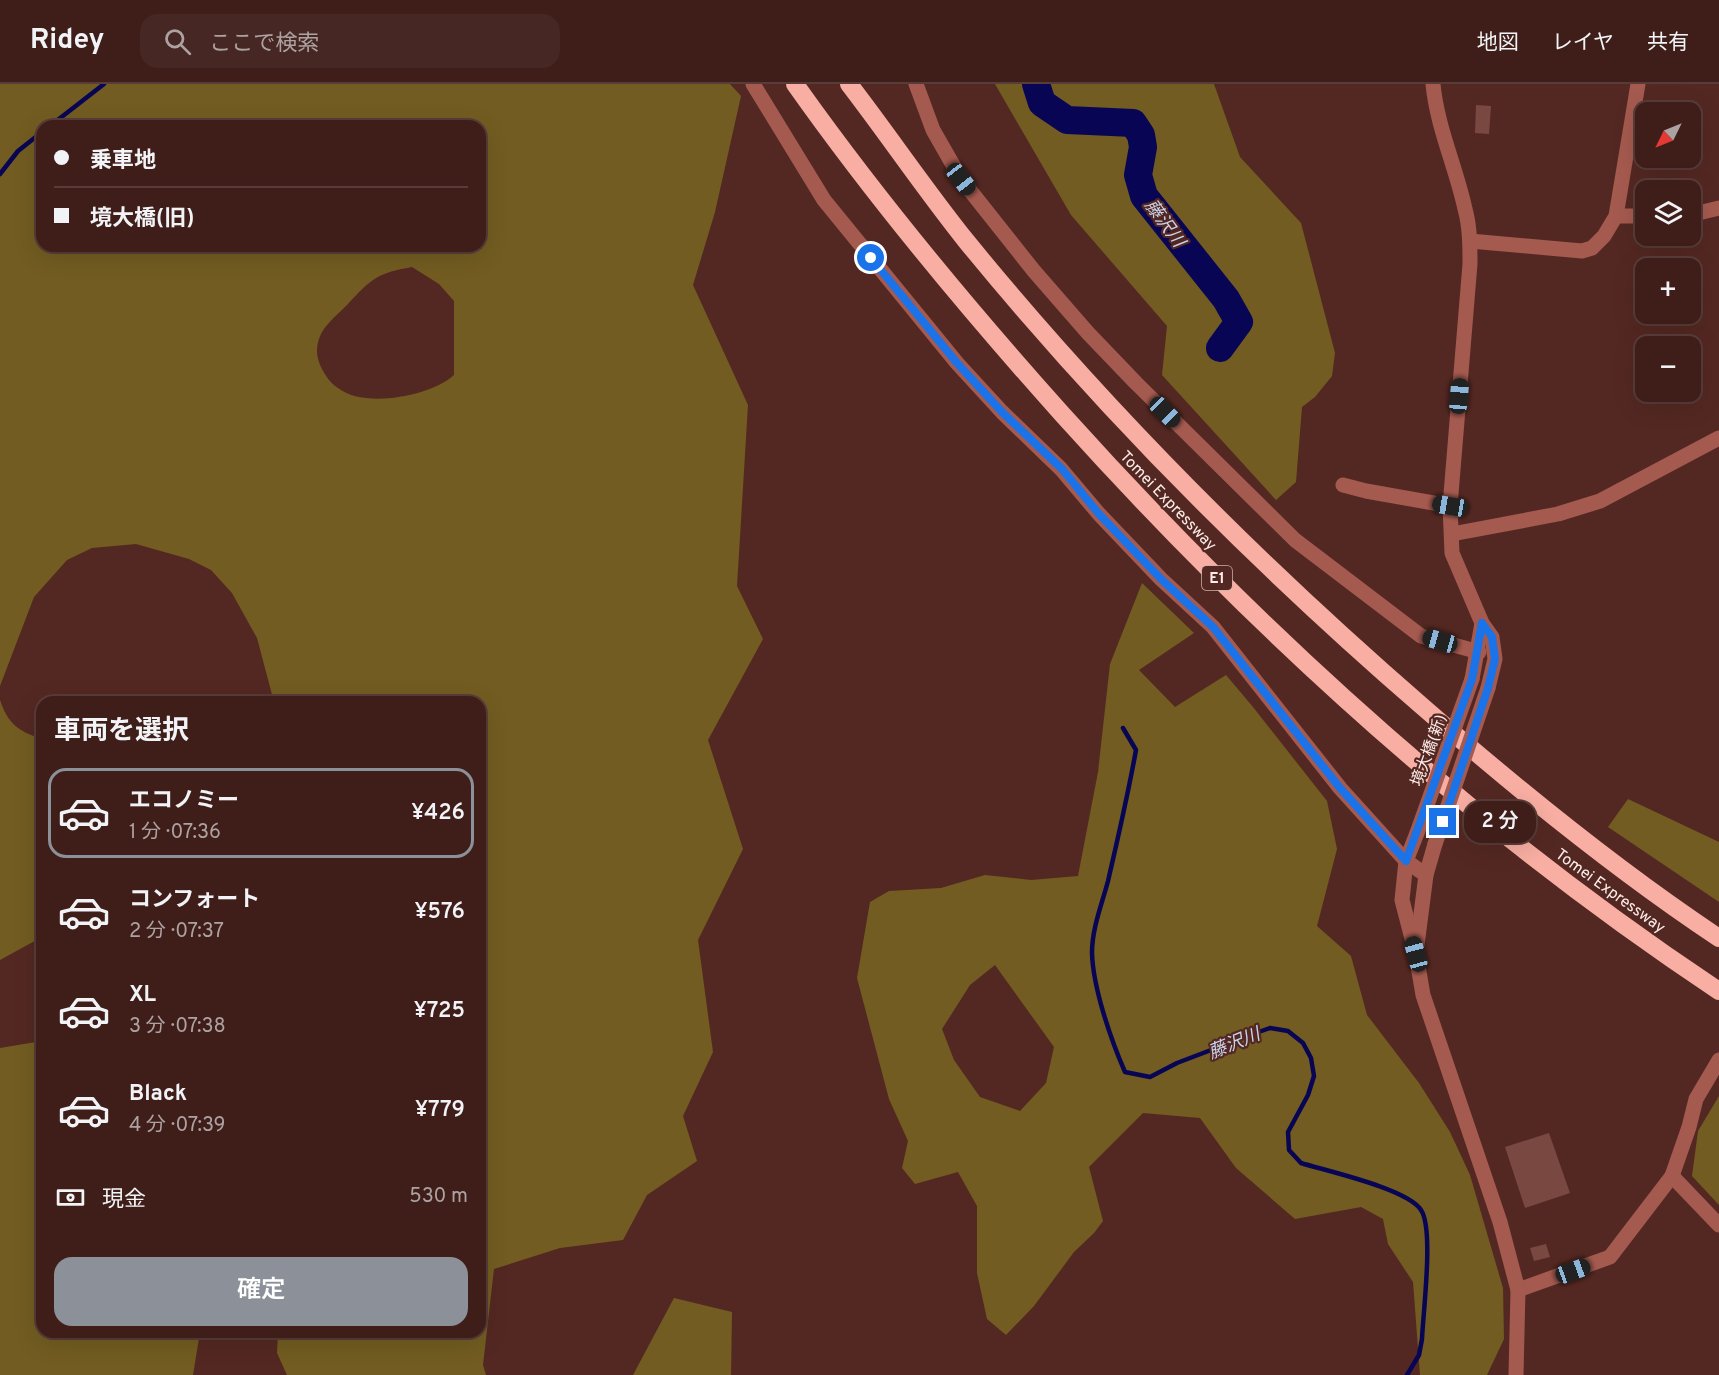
<!DOCTYPE html>
<html lang="ja">
<meta charset="utf-8">
<style>
:root{--surface:#3f1e1a;--page:#462723;--text:#f1f3f6;--muted:#ada2a2;--line:#583c39;--accent:#8c9099}
body{margin:0;font-family:Overpass,"Noto Sans JP",sans-serif;background:var(--page);color:var(--text);height:100vh;display:flex;flex-direction:column;font-size:22px;white-space:nowrap}
*{box-sizing:border-box;margin:0}
p{font-size:20px;color:var(--muted)}
.icon{flex:none;width:33px;height:33px;fill:none;stroke:currentColor;stroke-width:2;stroke-linecap:round;stroke-linejoin:round}
.map{position:relative;flex:1;overflow:hidden}
.side{position:absolute;left:36px;top:612px;width:450px;height:642px;display:flex;flex-direction:column;background:var(--surface);border-radius:18px;box-shadow:0 6px 24px #0002,0 0 0 2px var(--line)}
.side>*{flex:none}
.banner{position:absolute;left:36px;top:36px;width:450px;height:132px;border-radius:18px;box-shadow:0 6px 24px #0002,0 0 0 2px var(--line);display:grid;align-content:center;height:132px;padding:0 18px;background:var(--surface)}
.needle{width:39px;rotate:227deg}
.fabs{position:absolute;left:1635px;top:18px;display:grid;gap:12px}
.fabs a{display:grid;place-items:center;width:66px;height:66px;border-radius:12px;background:var(--surface);box-shadow:0 6px 24px #0002,0 0 0 2px var(--line);font-size:30px}
.end{position:absolute;width:27px;height:27px;margin:-14px;border:8px solid #1a73e8;background:#fff;box-shadow:0 0 0 3px #fff}
.from{border-radius:50%}
.bubble{position:absolute;height:42px;border-radius:18px;background:var(--surface);box-shadow:0 6px 24px #0002,0 0 0 2px var(--line);font-size:20px;font-weight:600;line-height:42px;text-align:center}
.car{position:absolute;width:18px;height:36px;margin:-18px -9px;border-radius:8px;box-shadow:0 0 4px 2px #0007;background:linear-gradient(#222 24%,#8ab4d8 0 40%,#222 0 76%,#8ab4d8 0 86%,#222 0)}
.banner b{display:flex;align-items:center;gap:21px;height:57px;font-size:22px}
.banner b+b{border-top:2px solid var(--line)}
.banner i{width:15px;height:15px;background:var(--text)}
ul{padding:0;list-style:none}
li{display:flex;align-items:center;gap:18px;height:90px;margin:0 12px 9px;padding:0 6px;border:3px solid transparent;border-radius:18px}
li div{flex:1}
li b{display:block;font-size:22px}
li em{font-style:normal;font-weight:600}
li.current{border-color:var(--accent)}
li>.icon{width:54px;height:54px;stroke-width:1.5}
h2{padding:0 18px;font-size:27px;line-height:72px}
.pay{display:flex;align-items:center;gap:15px;height:66px;padding:0 18px;font-size:22px}
.pay p{margin-inline-start:auto}
.button{display:flex;gap:12px;margin-top:auto;padding:12px 18px}
.button a{flex:1;height:69px;border-radius:18px;background:var(--accent);color:#fff;font-size:24px;font-weight:600;line-height:69px;text-align:center}
header{display:flex;align-items:center;gap:36px;box-sizing:border-box;height:84px;padding:0 30px;background:var(--surface);border-bottom:2px solid var(--line)}
header strong{font-size:28px}
nav{display:flex;gap:33px;margin-inline-start:auto;font-size:21px}
.search{width:420px;height:54px;background:var(--page);display:flex;align-items:center;gap:15px;box-sizing:border-box;padding:0 21px;border-radius:18px;color:var(--muted);font-size:22px}
.map>svg:first-child{display:block}
.green{fill:#725c21;fill-rule:evenodd}
.lines{fill:none;stroke-linecap:round;stroke-linejoin:round}
.stream{stroke:#080654;stroke-width:4.5}
.river{stroke:#080654;stroke-width:28}
.building{fill:#784841}
.minor{stroke:#a55a4f;stroke-width:15}
.tertiary{stroke:#a55a4f;stroke-width:15}
.motorway{stroke:#f8aea2;stroke-width:18}
.tertiary-bridge{stroke:#a55a4f;stroke-width:15}
.route{stroke:#1a73e8;stroke-width:8}
.labels{text-anchor:middle;stroke-width:4.5;stroke-linejoin:round;paint-order:stroke}
.shield{fill:#542822;stroke:#cbb1ad;stroke-width:1.5}
.shield-label{font-size:15px;font-weight:bold;fill:#feece9}
.street-label{font-size:16px;fill:#feece9;stroke:#542822}
.water-label{font-size:18px;font-style:italic;fill:#cad4ef;stroke:#542822}
</style>
<header>
<strong>Ridey</strong>
<div class="search"><svg class="icon" aria-label="search" viewBox="0 0 24 24"><circle cx="10" cy="10" r="6"/><path d="M15 15l6 6"/></svg>ここで検索</div>
<nav><a>地図</a><a>レイヤ</a><a>共有</a></nav>
</header>
<div class="map">
<svg width="1719" height="1291" viewBox="0 0 1719 1291">
<rect width="100%" height="100%" fill="#542822"/>
<g class="green">
<path d="M 0,0 L 730,0 L 741,12 L 715,128 L 693,201 L 748,321 L 737,502 L 763,555 L 708,656 L 743,765 L 698,856 L 713,968 L 683,1032 L 697,1077 L 647,1111 L 623,1156 L 560,1164 L 494,1185 L 483,1281 L 486,1291 L 287,1291 L 277,1269 L 278,1248 L 480,1248 L 480,618 L 274,618 L 257,554 L 232,509 L 211,486 L 189,475 L 136,460 L 92,464 L 67,476 L 34,513 L 0,602 ZM 42,42 L 480,42 L 480,162 L 42,162 ZM 412,183 L 439,200 L 454,217 L 454,291 C 431,312 364,325 338,304 C 330,299 325,291 321,283 C 315,271 316,259 322,248 C 328,238 339,229 347,221 C 371,195 377,189 412,183 Z"/>
<polygon points="995,0 1214,0 1240,73 1301,139 1335,269 1332,292 1315,313 1302,323 1296,398 1276,416 1162,291 1167,242 1071,131"/>
<path d="M 1142,499 L 1194,549 L 1139,586 L 1175,623 L 1226,591 L 1253,623 L 1327,717 L 1337,765 L 1317,842 L 1351,872 L 1367,931 L 1419,999 L 1450,1048 L 1470,1091 L 1503,1204 L 1504,1255 L 1487,1291 L 1420,1291 L 1413,1198 L 1388,1160 L 1383,1135 L 1361,1123 L 1295,1135 L 1236,1084 L 1200,1034 L 1143,1029 L 1089,1083 L 1103,1137 L 1094,1149 L 1074,1168 L 1034,1222 L 1006,1251 L 987,1235 L 977,1189 L 977,1122 L 958,1088 L 915,1100 L 902,1084 L 908,1057 L 889,1015 L 857,894 L 870,818 L 889,807 L 941,804 L 985,791 L 1031,796 L 1078,792 L 1098,688 L 1110,580 ZM 995,881 L 1054,963 L 1046,999 L 1020,1027 L 980,1013 L 954,976 L 942,945 L 970,901 Z"/>
<path d="M 0,616 C 8,640 18,647 42,655 L 42,853 L 0,876 Z"/>
<polygon points="1628,715 1719,758 1719,818 1608,743"/>
<polygon points="42,957 42,1248 200,1248 193,1291 0,1291 0,964"/>
<polygon points="1719,1012 1719,1121 1692,1092 1698,1047"/>
<polygon points="674,1214 732,1228 731,1291 633,1291"/>
</g>
<g class="lines">
<g class="stream">
<polyline points="50,42 104,0"/>
<polyline points="0,90 18,67 42,48"/>
<path d="M 1123,644 L 1136,666 C 1128,710 1118,754 1108,797 C 1102,820 1092,844 1092,869 C 1093,904 1111,956 1125,988 L 1150,993 L 1177,979 L 1253,950 L 1270,944 L 1288,947 L 1303,959 L 1311,974 L 1314,992 L 1308,1011 L 1288,1048 L 1289,1066 L 1301,1079 C 1327,1087 1408,1105 1421,1126 C 1434,1145 1423,1229 1422,1255 L 1419,1271 L 1407,1291"/>
</g>
<polyline class="river" points="1036,0 1042,19 1067,36 1133,39 1141,51 1143,63 1138,91 1144,112 1226,215 1239,238 1220,264"/>
</g>
<g class="building">
<polygon points="1476,21 1491,22 1489,50 1475,49"/>
<polygon points="1549,1049 1570,1109 1525,1124 1505,1063"/>
<polygon points="1546,1160 1550,1173 1534,1177 1530,1164"/>
</g>
<g class="lines">
<g class="minor">
<polyline points="753,0 824,116 957,279 1002,328 1061,385 1099,430 1161,495 1213,543 1340,704 1406,777 1426,791"/>
<polyline points="916,0 933,46 961,95 1034,187 1088,249 1136,299 1295,456 1421,552 1479,568"/>
<polyline points="1690,131 1719,124"/>
<polyline points="1616,132 1646,132"/>
<polyline points="1470,157 1582,167 1592,164 1604,152 1616,132 1638,0"/>
<polyline points="1343,401 1366,407 1450,422"/>
<polyline points="1452,450 1558,430 1600,417 1719,354"/>
<polyline points="1672,1092 1719,1141"/>
<polyline points="1518,1206 1610,1173 1672,1092 1689,1043 1696,1015 1719,976"/>
</g>
<g class="tertiary">
<path d="M 1433,0 C 1437,43 1456,83 1465,125 C 1470,143 1470,162 1470,180 L 1450,422 L 1452,469 L 1482,539 L 1492,553 L 1495,575 L 1488,604"/>
<polyline points="1472,595 1482,539"/>
<polyline points="1417,749 1406,777 1402,816 1416,870 1423,911 1500,1138 1518,1206 1516,1291"/>
<polyline points="1417,861 1426,791 1435,760"/>
</g>
<g class="motorway">
<path d="M 795,0 C 877,116 968,225 1062,330 C 1258,548 1475,745 1719,907"/>
<path d="M 849,0 C 889,52 926,107 967,158 C 1105,327 1259,481 1423,623 C 1517,705 1615,785 1719,854"/>
</g>
<g class="tertiary-bridge">
<polyline points="1417,749 1472,595"/>
<polyline points="1435,760 1488,604"/>
</g>
</g>
<g class="lines">
<polyline class="route" points="871,174 957,279 1002,328 1062,385 1099,430 1161,495 1213,543 1340,704 1406,777 1472,595 1482,539 1492,553 1495,575 1488,604 1443,738"/>
</g>
<g class="labels">
<rect class="shield" x="1202" y="482" width="30" height="24" rx="4.5"/>
<g class="shield-label">
<text x="1217" y="499">E1</text>
</g>
<g class="street-label">
<text transform="translate(1169 416) rotate(46)" y="6">Tomei Expressway</text>
<text transform="translate(1428 666) rotate(-70)" y="6">境大橋(新)</text>
<text transform="translate(1611 806) rotate(36)" y="6">Tomei Expressway</text>
</g>
<g class="water-label">
<text transform="translate(1165 139) rotate(54)" y="6">藤沢川</text>
<text transform="translate(1234 959) rotate(-22)" y="6">藤沢川</text>
</g>
</g>
</svg>
<div class="fabs">
<a><svg class="needle" viewBox="-14 -14 28 28"><path d="M0-13l5 13h-10z" fill="#e53935"/><path d="M0 13l5-13h-10z" fill="#ada2a2"/></svg></a>
<a><svg class="icon" aria-label="layers" viewBox="0 0 24 24"><path d="M12 4l9 5-9 5-9-5zM3 14l9 5 9-5"/></svg></a>
<a>+</a>
<a>−</a>
</div>
<i class="end from" style="left:871px;top:174px"></i>
<i class="end" style="left:1443px;top:738px"></i>
<div class="bubble" style="left:1464px;top:717px;width:72px">2 分</div>
<i class="car" style="left:961px;top:95px;rotate:142deg"></i>
<i class="car" style="left:1459px;top:312px;rotate:5deg"></i>
<i class="car" style="left:1165px;top:328px;rotate:135deg"></i>
<i class="car" style="left:1450px;top:422px;rotate:280deg"></i>
<i class="car" style="left:1440px;top:557px;rotate:286deg"></i>
<i class="car" style="left:1416px;top:870px;rotate:345deg"></i>
<i class="car" style="left:1573px;top:1187px;rotate:70deg"></i>
<div class="banner">
<b><i class="from"></i>乗車地</b>
<b><i></i>境大橋(旧)</b>
</div>
<section class="side">
<h2>車両を選択</h2>
<ul>
<li class="current"><svg class="icon" aria-label="car" viewBox="0 0 24 24"><path d="M5 17H2v-5l4-1 3-4h7l3 4 3 1v5h-3M9 17h6M6 11h13"/><circle cx="7" cy="17" r="2"/><circle cx="17" cy="17" r="2"/></svg><div><b>エコノミー</b><p>1 分 · 07:36</p></div><em>¥426</em></li>
<li><svg class="icon" aria-label="car" viewBox="0 0 24 24"><path d="M5 17H2v-5l4-1 3-4h7l3 4 3 1v5h-3M9 17h6M6 11h13"/><circle cx="7" cy="17" r="2"/><circle cx="17" cy="17" r="2"/></svg><div><b>コンフォート</b><p>2 分 · 07:37</p></div><em>¥576</em></li>
<li><svg class="icon" aria-label="car" viewBox="0 0 24 24"><path d="M5 17H2v-5l4-1 3-4h7l3 4 3 1v5h-3M9 17h6M6 11h13"/><circle cx="7" cy="17" r="2"/><circle cx="17" cy="17" r="2"/></svg><div><b>XL</b><p>3 分 · 07:38</p></div><em>¥725</em></li>
<li><svg class="icon" aria-label="car" viewBox="0 0 24 24"><path d="M5 17H2v-5l4-1 3-4h7l3 4 3 1v5h-3M9 17h6M6 11h13"/><circle cx="7" cy="17" r="2"/><circle cx="17" cy="17" r="2"/></svg><div><b>Black</b><p>4 分 · 07:39</p></div><em>¥779</em></li>
</ul>
<div class="pay"><svg class="icon" aria-label="cash" viewBox="0 0 24 24"><path d="M3 7h18v10H3z"/><circle cx="12" cy="12" r="2"/></svg>現金<p>530 m</p></div>
<div class="button"><a>確定</a></div>
</section>
</div>
